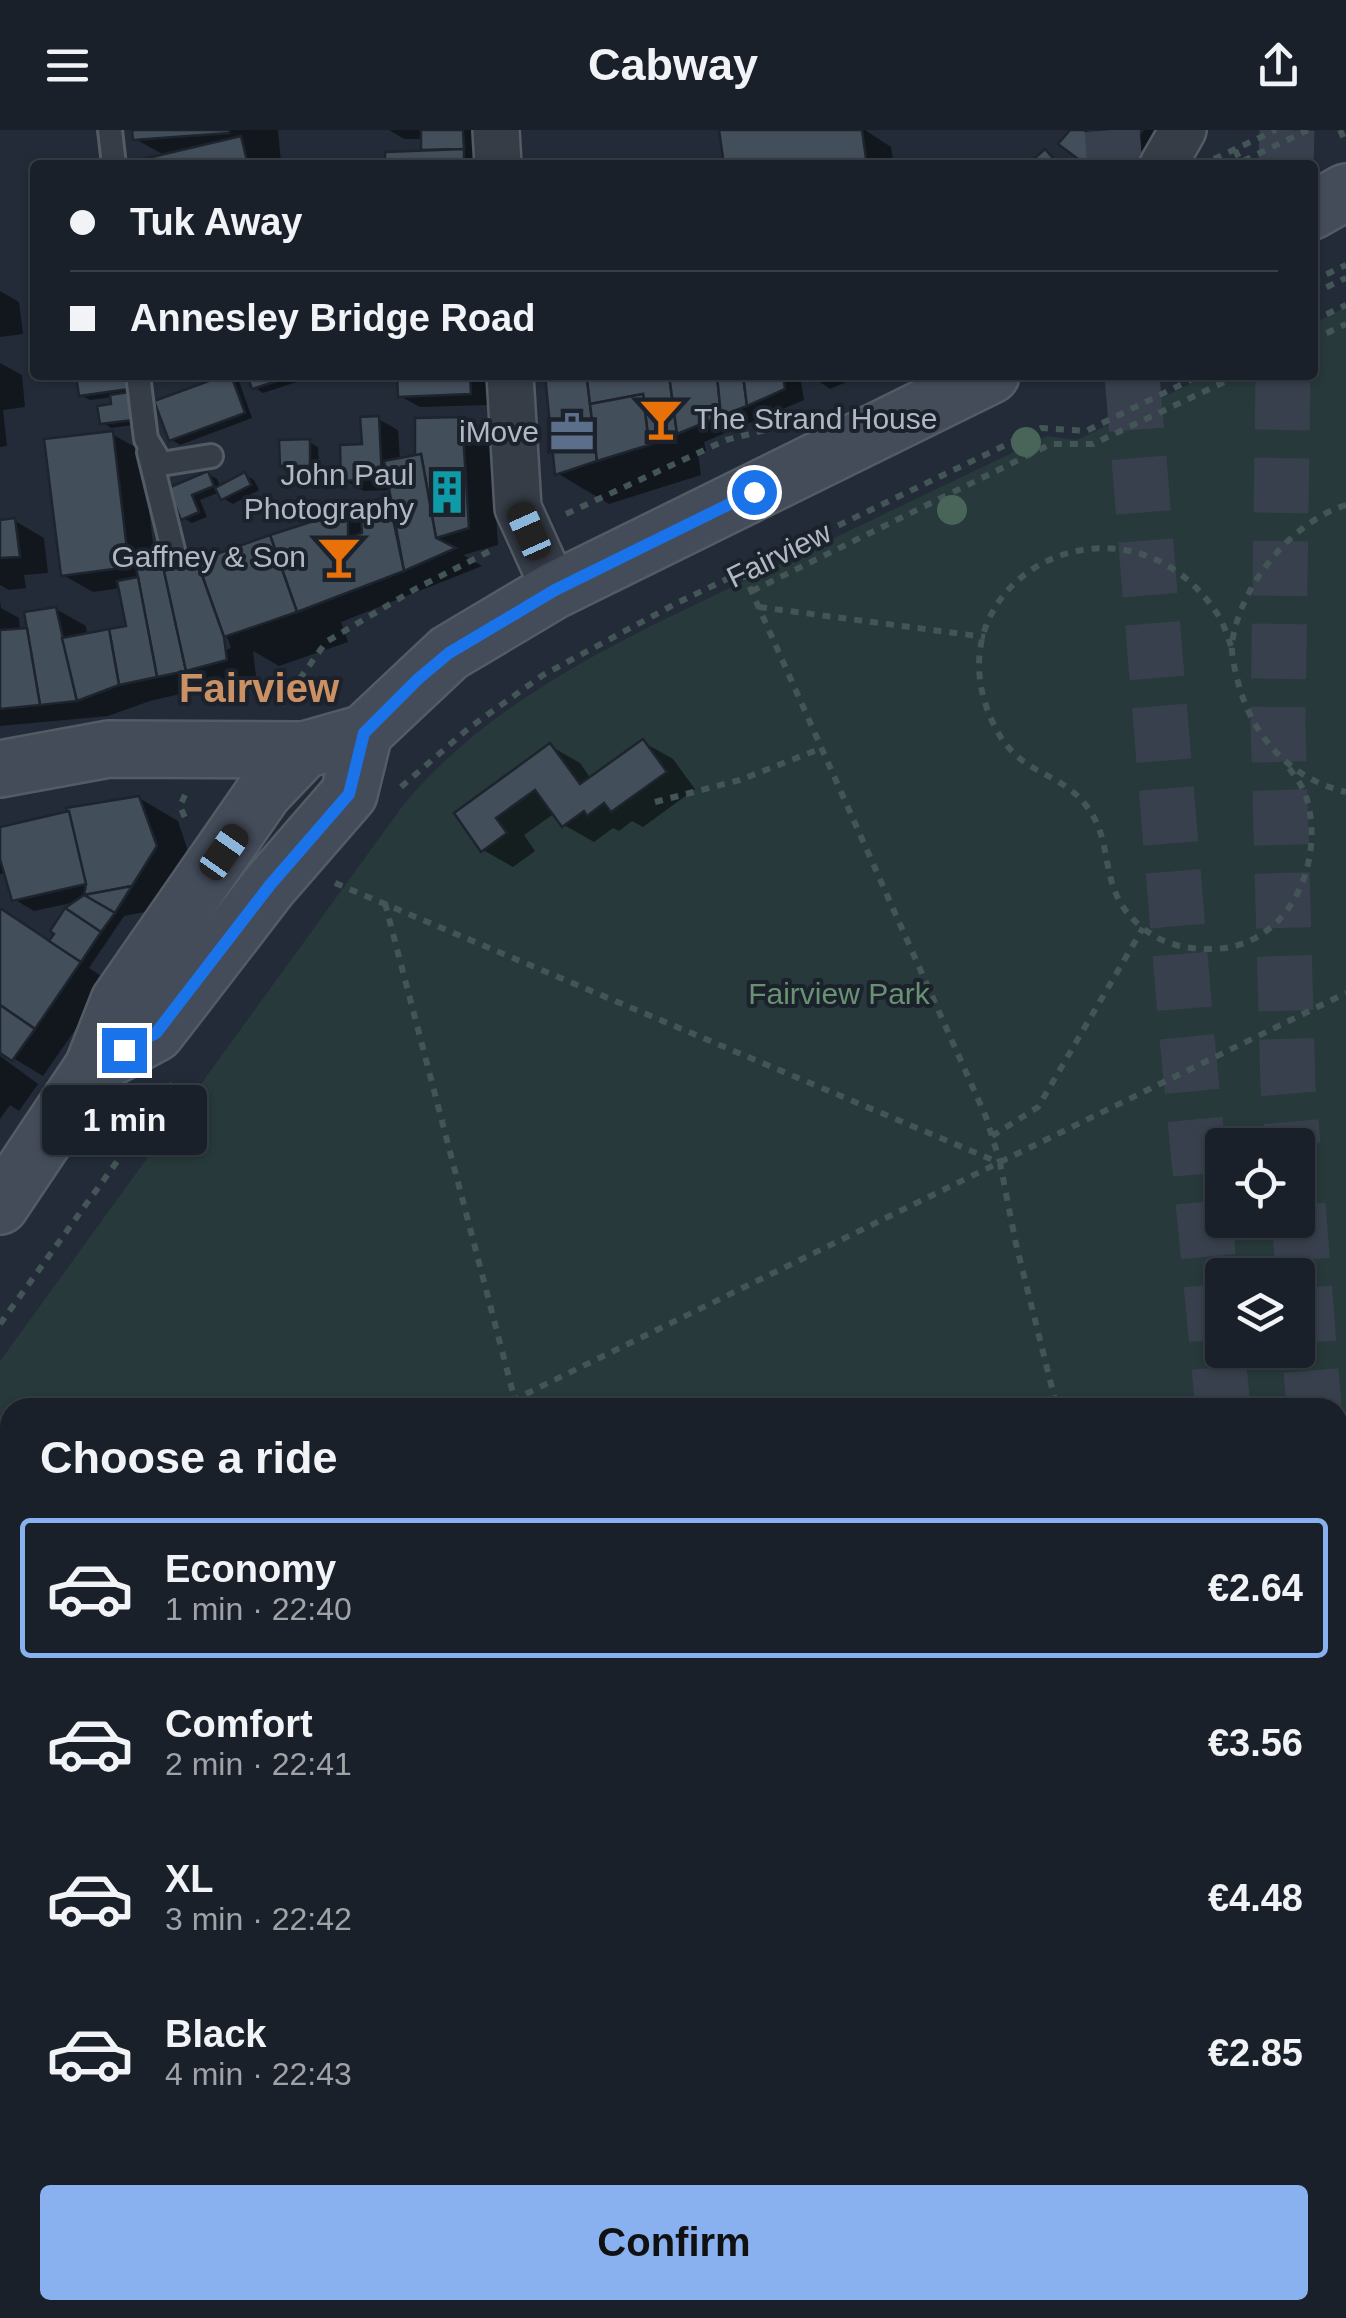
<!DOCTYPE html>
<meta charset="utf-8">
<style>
:root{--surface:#1a2029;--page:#272d35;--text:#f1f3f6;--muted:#9fa3a8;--line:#383e46;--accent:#89b1ef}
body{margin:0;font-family:Helvetica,sans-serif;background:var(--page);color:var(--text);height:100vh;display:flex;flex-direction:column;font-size:38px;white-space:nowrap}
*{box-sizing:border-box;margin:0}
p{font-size:32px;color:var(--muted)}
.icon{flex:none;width:55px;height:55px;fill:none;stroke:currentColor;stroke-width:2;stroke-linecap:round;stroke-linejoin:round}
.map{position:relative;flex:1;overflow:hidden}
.details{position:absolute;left:0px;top:1268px;width:1348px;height:922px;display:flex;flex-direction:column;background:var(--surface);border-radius:30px 30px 0 0;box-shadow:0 2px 8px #0004,0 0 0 2px var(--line)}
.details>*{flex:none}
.hud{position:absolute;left:30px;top:30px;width:1288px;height:220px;border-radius:10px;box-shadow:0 2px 8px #0004,0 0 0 2px var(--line);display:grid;align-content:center;height:220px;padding:0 40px;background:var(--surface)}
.buttons{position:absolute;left:1205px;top:998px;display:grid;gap:20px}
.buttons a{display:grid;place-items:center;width:110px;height:110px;border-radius:10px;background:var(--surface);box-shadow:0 2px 8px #0004,0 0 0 2px var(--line);font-size:50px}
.end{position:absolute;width:45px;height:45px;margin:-22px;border:12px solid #1a73e8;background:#fff;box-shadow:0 0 0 5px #fff}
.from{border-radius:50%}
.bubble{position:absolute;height:70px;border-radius:10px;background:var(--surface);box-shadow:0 2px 8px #0004,0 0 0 2px var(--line);font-size:32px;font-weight:700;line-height:70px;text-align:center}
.car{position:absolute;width:30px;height:60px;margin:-30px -15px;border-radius:12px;box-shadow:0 0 8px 2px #0007;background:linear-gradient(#222 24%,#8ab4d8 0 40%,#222 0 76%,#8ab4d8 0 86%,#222 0)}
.hud b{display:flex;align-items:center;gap:35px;height:95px;font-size:38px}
.hud b+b{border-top:2px solid var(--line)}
.hud i{width:25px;height:25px;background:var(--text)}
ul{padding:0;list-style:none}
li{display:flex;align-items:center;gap:30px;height:140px;margin:0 20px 15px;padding:0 20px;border:5px solid transparent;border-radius:10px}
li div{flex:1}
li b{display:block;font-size:38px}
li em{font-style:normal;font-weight:700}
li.on{border-color:var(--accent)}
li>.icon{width:90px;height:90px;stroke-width:1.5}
h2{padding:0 40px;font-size:45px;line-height:120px}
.button{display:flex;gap:20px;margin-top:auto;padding:20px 40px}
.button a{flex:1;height:115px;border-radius:10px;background:var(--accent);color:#111;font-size:40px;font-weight:700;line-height:115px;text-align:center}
header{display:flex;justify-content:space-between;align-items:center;height:130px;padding:0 40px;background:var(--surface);font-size:45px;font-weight:700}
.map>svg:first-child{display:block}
.green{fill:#27393a;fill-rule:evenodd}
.shadow{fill:#0007;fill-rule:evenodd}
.building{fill:#434e5b;stroke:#1d242e;stroke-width:2.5}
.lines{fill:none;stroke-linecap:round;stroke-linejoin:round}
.highway-tunnel{stroke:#37404c;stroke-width:55;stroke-dasharray:55 28;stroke-linecap:butt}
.lane-casing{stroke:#535b65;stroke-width:28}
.street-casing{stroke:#535b65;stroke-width:50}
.secondary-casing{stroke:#535b65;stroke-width:60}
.path{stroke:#445557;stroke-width:6;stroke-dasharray:8 8;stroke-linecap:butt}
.lane{stroke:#363d47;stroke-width:22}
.street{stroke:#363d47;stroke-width:45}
.secondary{stroke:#444c5a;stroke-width:55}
.tree{fill:#496458}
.route{stroke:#1a73e8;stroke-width:12}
.labels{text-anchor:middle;stroke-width:8;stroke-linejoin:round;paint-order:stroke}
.poi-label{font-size:30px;fill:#b0b8c4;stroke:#1b222c;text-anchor:end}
.street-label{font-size:30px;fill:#b0b8c4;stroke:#1b222c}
.park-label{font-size:30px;fill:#699273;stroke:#1b222c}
.district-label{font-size:40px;font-weight:bold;fill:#cb9164;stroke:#1b222c}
</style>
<header><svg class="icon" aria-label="menu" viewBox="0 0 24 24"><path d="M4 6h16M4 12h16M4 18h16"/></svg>Cabway<svg class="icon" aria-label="share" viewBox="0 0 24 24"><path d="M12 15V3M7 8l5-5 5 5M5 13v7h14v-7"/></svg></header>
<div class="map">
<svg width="1346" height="2188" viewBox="0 0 1346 2188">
<rect width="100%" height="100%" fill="#222b37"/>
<path class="green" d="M 1346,177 L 1346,2188 L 0,2188 L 0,1231 L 404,674 C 496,564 632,505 759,444 C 855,398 951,352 1047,306 L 1077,310 L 1208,245 L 1312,245 L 1313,194 ZM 1222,1015 L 1298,1015 L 1298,1090 L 1222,1090 ZM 1222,1145 L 1298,1145 L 1298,1220 L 1222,1220 ZM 10,1278 L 1338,1278 L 1338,2180 L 10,2180 Z"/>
<g class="shadow">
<polygon points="134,0 278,0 281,32 255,35 139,35 166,26 135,9"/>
<polygon points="389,0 481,0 483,35 388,35 424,23 423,9 404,9"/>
<polygon points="722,0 865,0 891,17 894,35 727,35"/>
<polygon points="1073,0 1083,0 1098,9 1111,11 1113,8 1102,0 1184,0 1146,35 1079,35 1084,31"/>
<polygon points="0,161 19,172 23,204 0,207"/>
<polygon points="0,233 22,245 25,277 3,280 7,316 0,317"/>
<polygon points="78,245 135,245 141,294 111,298 102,292 114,276 112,267 90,270 81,265"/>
<polygon points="250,245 318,245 263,263 254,257"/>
<polygon points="400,245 489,245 490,275 420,277 400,266"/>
<polygon points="548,245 800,245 804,270 704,312 706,321 698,324 701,345 609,374 557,343"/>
<polygon points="810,245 863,245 830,259"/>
<polygon points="230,246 239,251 252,288 180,315 171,309"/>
<path d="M 378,289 L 398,300 L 400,331 L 417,328 L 461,290 L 491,307 L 498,415 L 463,425 L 482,436 L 341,492 L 348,512 L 279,536 L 253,521 L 256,546 L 150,571 L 108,586 L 0,596 L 0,471 L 1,478 L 19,488 L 20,501 L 30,500 L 56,479 L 86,496 L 87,506 L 128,498 L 121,458 L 93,462 L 63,445 L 112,304 L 142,321 L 155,430 L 160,429 L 178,439 L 347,383 L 364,392 L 362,377 L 391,367 L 390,360 L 364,361 L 344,350 ZM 202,453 L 208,453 L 231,518 L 226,520 Z"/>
<polygon points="309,312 318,317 319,340 291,340 282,335"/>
<polygon points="208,344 217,349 221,358 245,345 254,350 259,360 233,374 223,368 220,362 200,370 207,387 192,393 183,388 171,359"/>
<polygon points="15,391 44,408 48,443 24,445 26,458 9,460 0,455 0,392"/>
<polygon points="643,612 673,629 695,659 643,697 632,691 619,701 613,698 594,712 564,695 555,683 524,705 535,721 513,737 483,720 457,684 550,616 580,633 591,649"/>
<polygon points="139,668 178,691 194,739 171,777 124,786 89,838 109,851 43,946 0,920 0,778 52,812 80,771 34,781 14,769 8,742 0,744 0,700"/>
<polygon points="0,926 38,954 19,981 10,975 0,989"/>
</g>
<g class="building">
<polygon points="132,0 229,0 229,3 133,10"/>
<polygon points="421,0 463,0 464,19 421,20"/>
<polygon points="719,0 862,0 867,35 724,35"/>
<polygon points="1070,0 1084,0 1095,8 1099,2 1128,21 1119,35 1086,35 1058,14"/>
<polygon points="1097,0 1143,0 1128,21"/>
<polygon points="241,6 248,35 136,35 135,31"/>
<polygon points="464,19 464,35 385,35 385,22"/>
<polygon points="1045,19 1059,35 1027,35"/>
<polygon points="76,245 127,245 129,259 79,266"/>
<polygon points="225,245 231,245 245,283 169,311 154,271"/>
<polygon points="247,245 296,245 252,259"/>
<polygon points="397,245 470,245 471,264 398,267"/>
<polygon points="545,245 595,245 595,248 587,249 597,331 555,345"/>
<polygon points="595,245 669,245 677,304 649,315 643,264 590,274 587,249 595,248"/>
<polygon points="669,245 717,245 721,286 677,304"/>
<polygon points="717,245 743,245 747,276 721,286"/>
<polygon points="743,245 783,245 785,259 747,276"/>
<polygon points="129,262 133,290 100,294 97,276 111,274 110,265"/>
<polygon points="643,264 649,315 597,331 590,274"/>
<polygon points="379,286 382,349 341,351 340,315 362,314 360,287"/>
<polygon points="462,287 469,398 436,408 421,324 415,326 415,288"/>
<polygon points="113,301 129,437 61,446 44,309"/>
<polygon points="310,309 310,336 280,336 279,310"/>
<polygon points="421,324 436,408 456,418 404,441 384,331"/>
<polygon points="208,341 214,356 192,365 199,382 181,390 168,358"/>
<polygon points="245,342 251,355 221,370 215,358"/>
<polygon points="388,365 404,441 297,482 270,405 348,380 348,408 362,403 360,376"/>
<polygon points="15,388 20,427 0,428 0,390"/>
<polygon points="270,405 297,482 224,507 197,431"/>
<polygon points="161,426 186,541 157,547 135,432"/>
<polygon points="197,431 224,507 227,530 186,541 164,441"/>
<polygon points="138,447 157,547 119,555 109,499 126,496 117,451"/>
<polygon points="56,477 77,571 40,575 24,482"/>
<polygon points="27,498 40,575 0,579 0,500"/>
<polygon points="109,499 119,555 77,571 62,508"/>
<polygon points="643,609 667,642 611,682 604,673 587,686 584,681 562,697 535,660 496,688 507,703 481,722 454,683 550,613 580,654"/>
<polygon points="139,666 157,716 132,756 84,765 86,754 66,678"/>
<polygon points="69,681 86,754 12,771 0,729 0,697"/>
<polygon points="132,756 115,783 84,765"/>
<polygon points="84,765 115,783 101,802 65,778"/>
<polygon points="0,778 81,832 35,899 0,875"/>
<polygon points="65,778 101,802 81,832 49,811 54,804 50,801"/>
<polygon points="0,875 35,899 12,931 0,923"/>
</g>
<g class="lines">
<g class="highway-tunnel">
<polyline points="1112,0 1115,35"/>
<polyline points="1286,35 1287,0"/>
<polyline points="1132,245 1186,897 1223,1278"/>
<polyline points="1283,245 1278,593 1288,957 1293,1015"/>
<polyline points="1298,1075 1314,1278"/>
<polyline points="1338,1458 1346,1504"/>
<polyline points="1338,1891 1346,1920"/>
</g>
<g class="lane-casing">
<g id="lane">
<polyline points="110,0 114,35"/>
<polyline points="138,245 146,309 161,334 211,326"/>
<polyline points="149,322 173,420"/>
</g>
</g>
<g class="street-casing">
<g id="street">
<polyline points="496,0 498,35"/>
<polyline points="1163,35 1183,0"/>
<polyline points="510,245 518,378 555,460"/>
</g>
</g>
<g class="secondary-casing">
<g id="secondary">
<polyline points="1312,81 1346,62"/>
<polyline points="0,639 109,619 304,620"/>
<polyline points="93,937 156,903 270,755 349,664 364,603"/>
<polyline points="0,1076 93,937 119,871 264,662 304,620 364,603 449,523 555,460 991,245"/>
</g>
</g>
<g class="path">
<polyline points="1340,0 1346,13"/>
<polyline points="1235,20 1241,32 1308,0"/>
<polyline points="1214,29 1276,0"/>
<polyline points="1312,151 1346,135"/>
<polyline points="1312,164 1346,148"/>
<polyline points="1312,191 1346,175"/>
<polyline points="1312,210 1346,194"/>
<path d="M 1346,375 C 1291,392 1240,456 1232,513 C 1231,525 1235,540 1238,552 C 1252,606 1290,649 1346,662"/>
<polyline points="566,384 726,310 766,300"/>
<polyline points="743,442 986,987 1000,1032"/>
<polyline points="752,461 1051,314 1093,314 1239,245"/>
<polyline points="759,477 985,507"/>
<path d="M 1231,516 C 1227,505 1223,491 1216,482 C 1123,345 923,450 994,595 C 1019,646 1056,639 1084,673 C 1119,714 1093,759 1144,799 C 1163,814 1185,819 1208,819 C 1287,821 1327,734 1306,666 C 1302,654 1293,644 1286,634"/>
<polyline points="281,575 326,512 417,458 492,420"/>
<polyline points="401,657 469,598 543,545 677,473 1041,298 1086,301 1201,245"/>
<polyline points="185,665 180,676 186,690"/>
<polyline points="655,672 740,650 822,618"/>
<polyline points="335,753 1000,1033 1016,1114 1057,1278"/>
<polyline points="385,773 517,1278"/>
<polyline points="992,1006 1038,977 1143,798"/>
<polyline points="0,1194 177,948"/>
<polyline points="497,1278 1346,863"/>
<polyline points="0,1535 10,1530"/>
<polyline points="1338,1893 1346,1880"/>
<polyline points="724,2180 725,2188"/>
<polyline points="1117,2188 1124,2180"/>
</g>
<use href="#lane" class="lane"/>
<use href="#street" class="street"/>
<use href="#secondary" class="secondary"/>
</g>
<g class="tree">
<circle cx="1026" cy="312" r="15"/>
<circle cx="952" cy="380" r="15"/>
</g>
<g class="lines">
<polyline class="route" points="124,920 156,903 270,755 349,664 364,603 418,549 449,523 555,460 754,362"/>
</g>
<defs>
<g id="bar-bare" transform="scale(3.45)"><path d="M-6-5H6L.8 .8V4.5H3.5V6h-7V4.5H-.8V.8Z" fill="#e8710a" stroke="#1b222c" stroke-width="2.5" paint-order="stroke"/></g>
<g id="office-bare" transform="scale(3.45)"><path d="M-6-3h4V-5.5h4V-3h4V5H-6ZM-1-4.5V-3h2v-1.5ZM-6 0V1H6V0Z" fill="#5c6f8a" stroke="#1b222c" stroke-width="2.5" paint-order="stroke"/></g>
<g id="building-bare" transform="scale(3.45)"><path d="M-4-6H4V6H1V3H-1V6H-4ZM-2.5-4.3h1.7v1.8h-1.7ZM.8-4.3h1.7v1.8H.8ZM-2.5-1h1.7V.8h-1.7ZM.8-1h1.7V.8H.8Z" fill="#0f9aa8" stroke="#1b222c" stroke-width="2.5" paint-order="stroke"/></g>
</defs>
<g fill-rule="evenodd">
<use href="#bar-bare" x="661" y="289"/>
<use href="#office-bare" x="572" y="302"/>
<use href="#building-bare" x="447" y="362"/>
<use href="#bar-bare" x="339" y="427"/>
</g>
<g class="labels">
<g class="poi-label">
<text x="694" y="299" text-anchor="start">The Strand House</text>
<text x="539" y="312">iMove</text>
<text x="414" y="355">John Paul<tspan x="414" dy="34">Photography</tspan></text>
<text x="306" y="437">Gaffney &amp; Son</text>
</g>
<g class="street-label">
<text transform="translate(779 425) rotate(-26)" y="10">Fairview</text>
</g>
<g class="park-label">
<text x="839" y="874">Fairview Park</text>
</g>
<g class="district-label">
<text x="259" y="572">Fairview</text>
</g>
</g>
</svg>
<div class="buttons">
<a><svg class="icon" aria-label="locate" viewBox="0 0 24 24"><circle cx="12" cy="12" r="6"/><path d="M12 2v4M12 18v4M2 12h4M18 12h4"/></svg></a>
<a><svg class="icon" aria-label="layers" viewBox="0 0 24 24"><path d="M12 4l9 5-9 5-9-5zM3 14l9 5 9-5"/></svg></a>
</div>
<i class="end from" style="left:754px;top:362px"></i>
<i class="end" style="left:124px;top:920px"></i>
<div class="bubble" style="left:42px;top:955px;width:165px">1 min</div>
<i class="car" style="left:529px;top:401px;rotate:336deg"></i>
<i class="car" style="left:224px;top:722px;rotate:35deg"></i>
<div class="hud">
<b><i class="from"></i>Tuk Away</b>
<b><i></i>Annesley Bridge Road</b>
</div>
<section class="details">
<h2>Choose a ride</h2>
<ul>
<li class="on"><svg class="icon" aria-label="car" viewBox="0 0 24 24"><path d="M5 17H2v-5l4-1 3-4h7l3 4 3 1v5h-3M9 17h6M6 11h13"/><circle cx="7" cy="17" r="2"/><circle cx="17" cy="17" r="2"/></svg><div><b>Economy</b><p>1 min · 22:40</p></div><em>€2.64</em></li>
<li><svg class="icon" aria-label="car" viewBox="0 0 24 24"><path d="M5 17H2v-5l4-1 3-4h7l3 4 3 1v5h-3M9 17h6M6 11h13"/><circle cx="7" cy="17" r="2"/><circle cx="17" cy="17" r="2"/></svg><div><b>Comfort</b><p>2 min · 22:41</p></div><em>€3.56</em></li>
<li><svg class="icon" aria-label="car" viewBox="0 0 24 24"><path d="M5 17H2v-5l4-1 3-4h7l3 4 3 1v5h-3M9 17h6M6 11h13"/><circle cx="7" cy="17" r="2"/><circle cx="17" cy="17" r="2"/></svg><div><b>XL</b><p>3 min · 22:42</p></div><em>€4.48</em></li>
<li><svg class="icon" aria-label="car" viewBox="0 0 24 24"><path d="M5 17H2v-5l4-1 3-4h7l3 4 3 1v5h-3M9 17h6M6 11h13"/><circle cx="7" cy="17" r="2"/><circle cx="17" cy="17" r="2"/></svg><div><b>Black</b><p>4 min · 22:43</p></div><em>€2.85</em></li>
</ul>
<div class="button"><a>Confirm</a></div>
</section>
</div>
